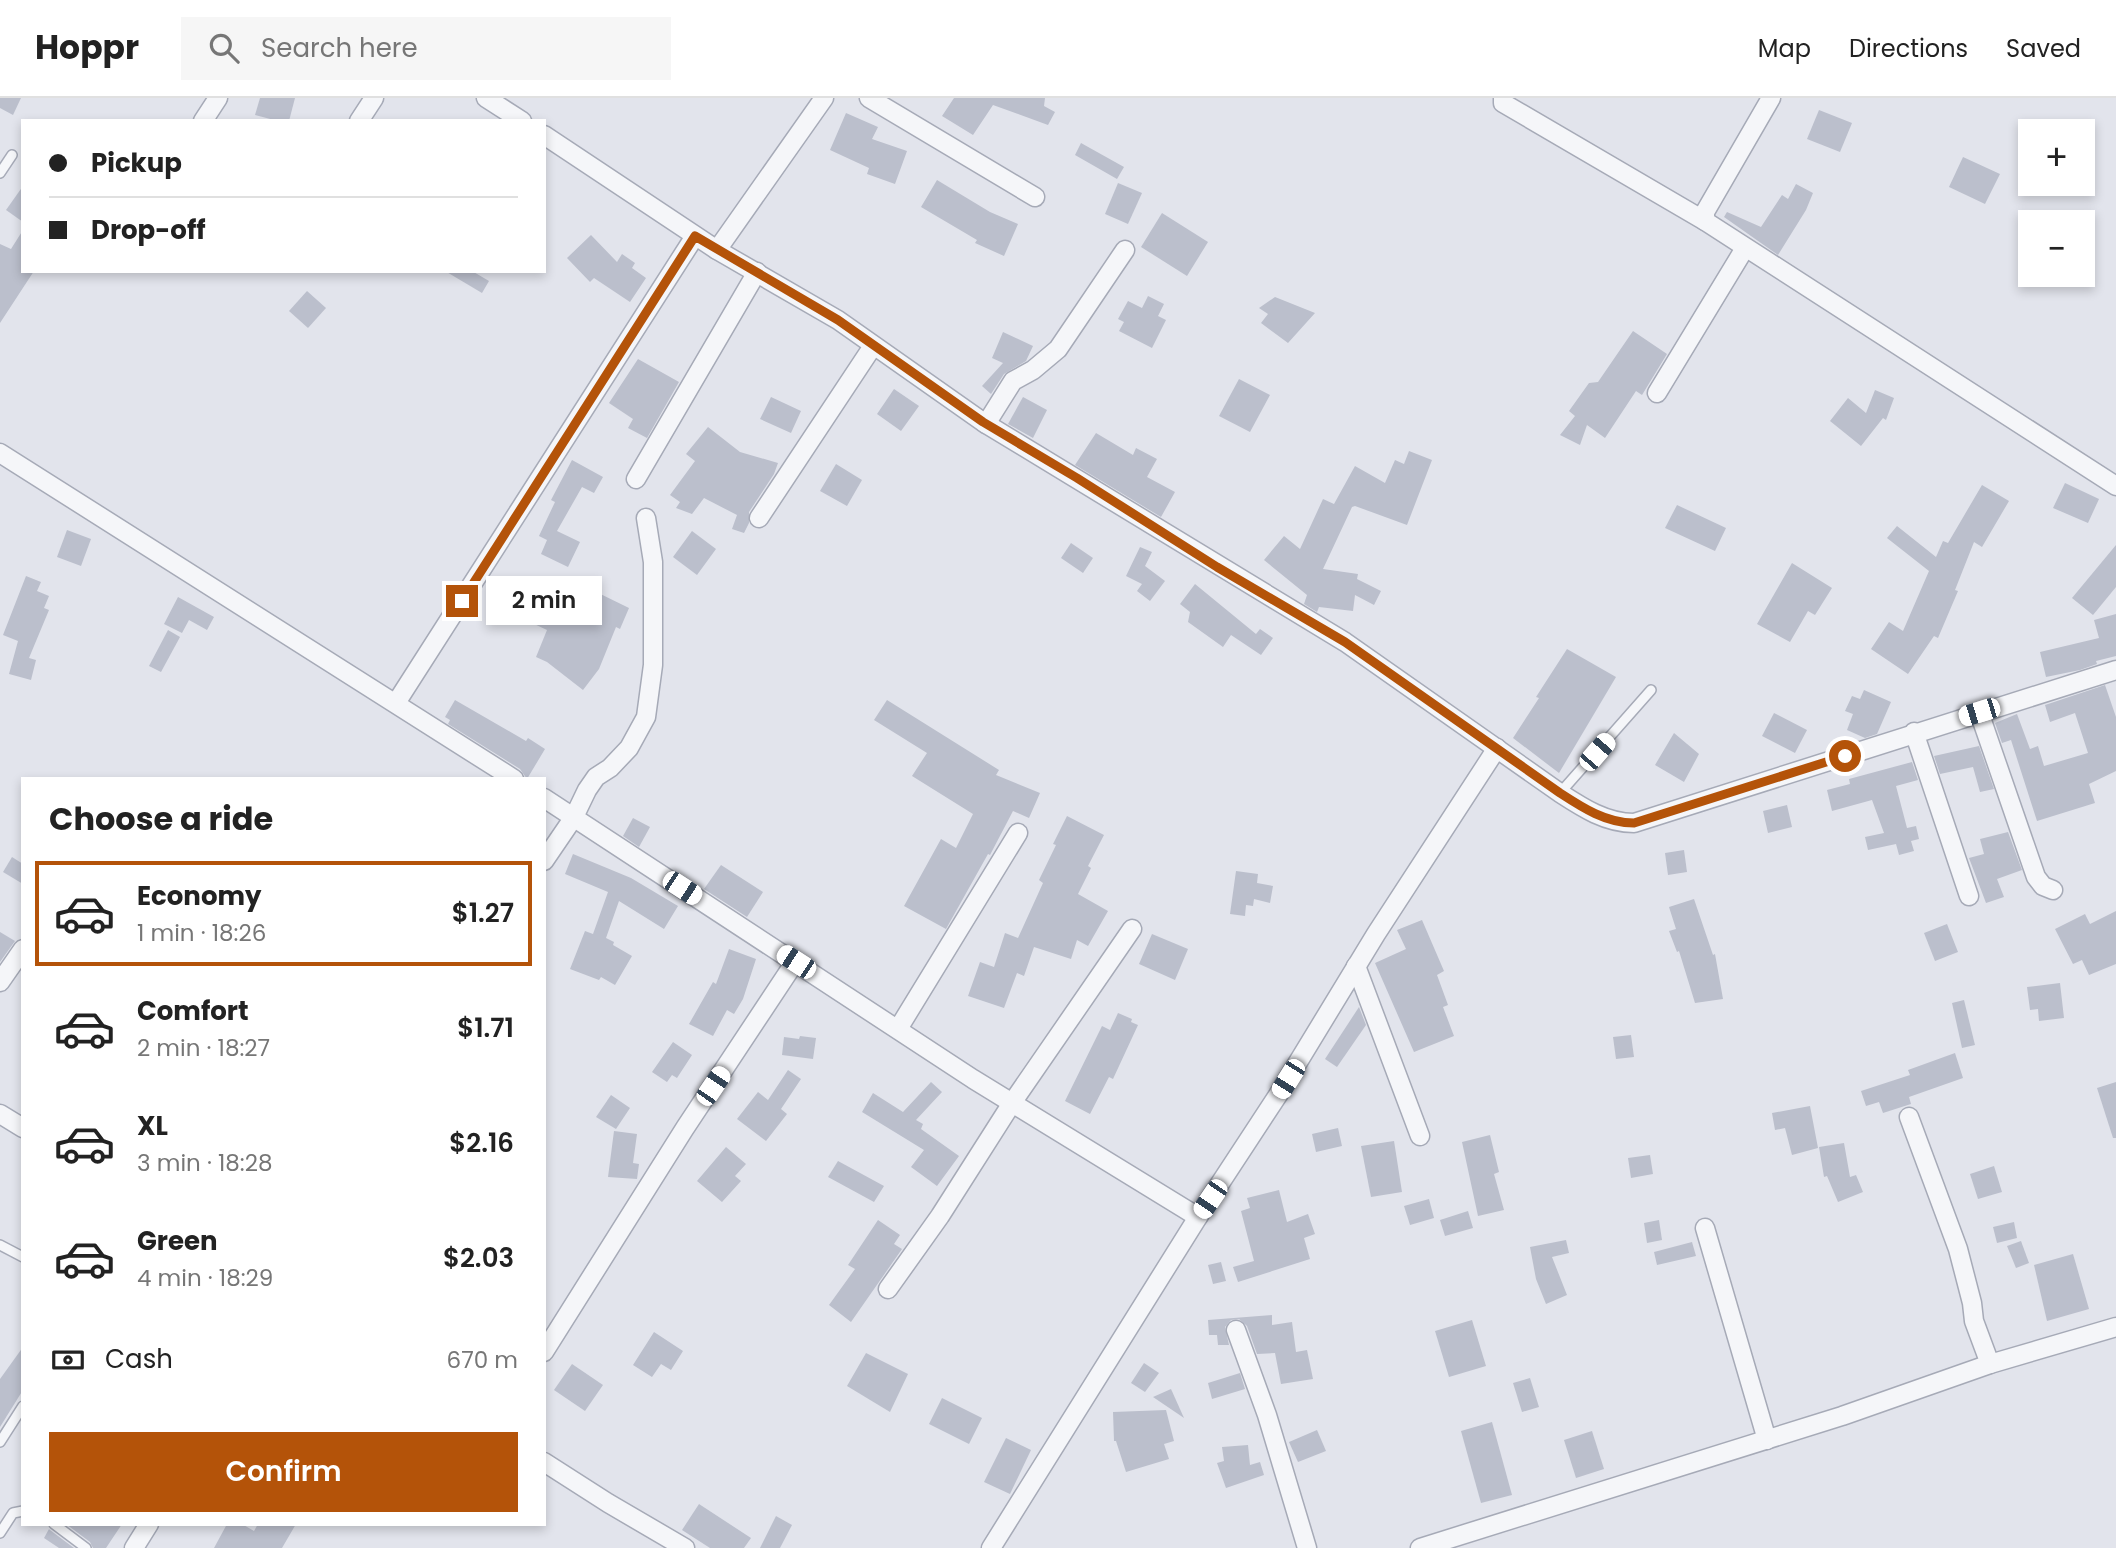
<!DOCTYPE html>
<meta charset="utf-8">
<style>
:root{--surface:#fff;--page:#f6f6f6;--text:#222;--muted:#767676;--line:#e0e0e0;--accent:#b45309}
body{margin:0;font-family:Poppins,sans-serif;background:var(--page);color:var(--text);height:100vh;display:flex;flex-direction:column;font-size:26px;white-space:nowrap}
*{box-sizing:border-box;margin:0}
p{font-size:23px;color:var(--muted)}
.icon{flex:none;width:38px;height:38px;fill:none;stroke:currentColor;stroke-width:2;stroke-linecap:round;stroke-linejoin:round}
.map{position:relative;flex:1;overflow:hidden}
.panel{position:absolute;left:21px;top:679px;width:525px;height:749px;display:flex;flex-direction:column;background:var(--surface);border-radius:0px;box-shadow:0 4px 10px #0003}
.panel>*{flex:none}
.banner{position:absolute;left:21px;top:21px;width:525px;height:154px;border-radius:0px;box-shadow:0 4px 10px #0003;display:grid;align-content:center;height:154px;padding:0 28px;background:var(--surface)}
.fabs{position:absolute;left:2018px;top:21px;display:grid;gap:14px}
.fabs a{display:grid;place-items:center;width:77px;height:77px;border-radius:0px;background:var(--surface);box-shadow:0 4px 10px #0003;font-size:35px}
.end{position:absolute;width:32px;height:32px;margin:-16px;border:9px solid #b45309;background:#fff;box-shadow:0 0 0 4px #fff}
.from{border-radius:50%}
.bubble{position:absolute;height:49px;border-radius:0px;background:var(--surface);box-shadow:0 4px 10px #0003;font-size:23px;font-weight:600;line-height:49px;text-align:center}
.car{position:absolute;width:21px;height:42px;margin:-21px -10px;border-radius:9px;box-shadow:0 0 5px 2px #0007;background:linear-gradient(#fff 24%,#345 0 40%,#fff 0 76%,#345 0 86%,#fff 0)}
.banner b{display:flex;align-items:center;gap:24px;height:66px;font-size:26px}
.banner b+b{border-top:2px solid var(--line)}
.banner i{width:18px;height:18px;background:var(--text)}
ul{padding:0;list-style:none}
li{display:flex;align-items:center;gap:21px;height:105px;margin:0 14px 10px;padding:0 14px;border:4px solid transparent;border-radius:0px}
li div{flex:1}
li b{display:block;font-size:26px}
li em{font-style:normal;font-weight:600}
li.selected{border-color:var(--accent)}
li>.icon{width:63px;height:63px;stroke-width:1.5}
h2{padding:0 28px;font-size:32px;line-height:84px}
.pay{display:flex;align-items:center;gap:18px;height:77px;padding:0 28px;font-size:26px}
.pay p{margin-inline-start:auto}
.primary-button{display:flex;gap:14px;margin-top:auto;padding:14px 28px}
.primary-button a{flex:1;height:80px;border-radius:0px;background:var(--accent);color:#fff;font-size:28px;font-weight:600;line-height:80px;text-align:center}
header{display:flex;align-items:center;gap:42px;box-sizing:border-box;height:98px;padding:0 35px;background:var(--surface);border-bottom:2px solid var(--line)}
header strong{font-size:33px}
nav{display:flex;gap:38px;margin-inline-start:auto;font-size:24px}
.search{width:490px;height:63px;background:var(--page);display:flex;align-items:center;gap:18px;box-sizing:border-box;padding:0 24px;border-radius:0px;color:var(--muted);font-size:26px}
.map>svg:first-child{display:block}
.building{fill:#bbbfcc}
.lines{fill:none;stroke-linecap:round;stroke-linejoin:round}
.service-casing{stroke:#a6aab7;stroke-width:12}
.minor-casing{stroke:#a6aab7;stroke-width:21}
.service{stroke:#f5f6f9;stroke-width:9}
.minor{stroke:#f5f6f9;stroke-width:18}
.route{stroke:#b45309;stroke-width:9}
</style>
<header>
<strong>Hoppr</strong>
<div class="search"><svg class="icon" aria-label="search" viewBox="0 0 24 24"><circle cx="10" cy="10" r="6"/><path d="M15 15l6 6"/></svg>Search here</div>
<nav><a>Map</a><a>Directions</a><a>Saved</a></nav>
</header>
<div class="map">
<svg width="2116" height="1450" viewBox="0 0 2116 1450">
<rect width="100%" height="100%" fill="#e2e4ec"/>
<g class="building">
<polygon points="0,0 21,0 13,17 0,10"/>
<polygon points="260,0 295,0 289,23 278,23 255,17"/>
<polygon points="954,0 1045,0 1044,8 1055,14 1048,27 993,7 973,37 942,18"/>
<polygon points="1819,12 1852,25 1840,54 1807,41"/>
<polygon points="846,15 878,29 872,41 907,53 895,86 867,76 869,70 830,52"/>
<polygon points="1081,45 1124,69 1117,81 1075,57"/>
<polygon points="1963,59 2000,76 1985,106 1949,89"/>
<polygon points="937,82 990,114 1018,126 1004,158 975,145 977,142 921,109"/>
<polygon points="1118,85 1142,95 1128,126 1105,116"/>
<polygon points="1796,86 1813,95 1806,112 1778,157 1724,119 1727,114 1761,129 1782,97 1788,101"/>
<polygon points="23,88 23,124 6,112"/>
<polygon points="1162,115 1208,144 1187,178 1141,149"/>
<polygon points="23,132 23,173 34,173 0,225 0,146 11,151"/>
<polygon points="591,137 617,164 622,156 635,165 632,170 646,180 630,204 594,180 590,184 567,160"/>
<polygon points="445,173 472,173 489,183 482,195"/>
<polygon points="307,193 326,210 308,230 289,213"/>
<polygon points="1148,198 1164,206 1158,218 1166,222 1152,250 1119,233 1124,224 1118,221 1128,203 1142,210"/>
<polygon points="1275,199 1315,215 1288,245 1261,225 1268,216 1259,210"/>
<polygon points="1633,233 1667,256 1642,297 1636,293 1605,340 1587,327 1580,347 1560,337 1575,318 1569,313 1589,285 1598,284"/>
<polygon points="1003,234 1033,248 1026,263 1004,276 991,296 982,288 1003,265 992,260"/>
<polygon points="638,261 679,284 647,340 628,330 633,321 609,305"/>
<polygon points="1239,281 1270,297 1250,334 1219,318"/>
<polygon points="894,291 919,308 901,333 877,316"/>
<polygon points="1875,292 1894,300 1886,322 1883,320 1861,348 1830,323 1848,300 1866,315"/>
<polygon points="771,299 801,313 791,335 760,321"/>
<polygon points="1023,299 1047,312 1033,340 1008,326"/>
<polygon points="708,329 740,354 778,365 774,376 749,414 749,425 744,435 732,431 737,417 704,400 692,416 676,410 680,404 670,397 695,363 686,356"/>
<polygon points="1096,335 1133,357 1136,350 1157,361 1147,379 1175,394 1161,419 1075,367"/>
<polygon points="1409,353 1432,362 1407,427 1355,408 1352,409 1323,471 1358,476 1357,481 1381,493 1374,507 1355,497 1353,513 1319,509 1317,514 1304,506 1307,497 1264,462 1284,438 1300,451 1323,401 1334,406 1355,368 1385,385 1395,362 1404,366"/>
<polygon points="572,362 603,379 594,395 582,389 557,433 580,444 568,469 541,456 547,442 539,438 555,404 551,402"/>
<polygon points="836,366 862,382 847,408 820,393"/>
<polygon points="2065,385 2099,401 2088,425 2053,410"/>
<polygon points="1982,387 2009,403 1982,449 1974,444 1955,492 1958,493 1938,540 1934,538 1908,576 1871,551 1889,524 1903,533 1929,473 1887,440 1897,428 1936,459 1943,443 1948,445"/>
<polygon points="1677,407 1726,430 1715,453 1665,430"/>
<polygon points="67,432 91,441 81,468 57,459"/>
<polygon points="692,433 716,451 697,477 673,459"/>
<polygon points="1071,445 1093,460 1083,475 1061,460"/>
<polygon points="2116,447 2116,489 2093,517 2072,500"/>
<polygon points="1140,449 1152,454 1145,468 1165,483 1150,503 1137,493 1142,486 1126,478"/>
<polygon points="1792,465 1832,490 1815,517 1808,513 1790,544 1757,526"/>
<polygon points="26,478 41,484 37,493 49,498 44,510 49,512 29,560 36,562 31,582 9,576 18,543 3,537"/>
<polygon points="508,479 569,508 580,486 629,510 620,531 616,529 599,571 583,592 547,564 536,559 547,532 504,512 511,497 502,493"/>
<polygon points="1195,486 1256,536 1260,531 1273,540 1261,557 1231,537 1223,549 1188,524 1190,514 1180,506"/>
<polygon points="178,499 214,519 207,532 189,522 182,535 164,526"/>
<polygon points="2116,516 2116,558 2096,563 2097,566 2080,572 2046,579 2040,554 2099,540 2094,522"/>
<polygon points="168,532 180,539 161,574 149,568"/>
<polygon points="1567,551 1616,579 1559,675 1513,640 1539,600 1536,599"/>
<polygon points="2105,587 2116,619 2116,673 2089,686 2095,705 2037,723 2011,642 2002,645 1995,625 2017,616 2030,651 2038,648 2044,668 2088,655 2075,615 2050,624 2045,607"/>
<polygon points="1864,592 1891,604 1877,636 1865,640 1847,632 1853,616 1845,613 1852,598 1860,601"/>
<polygon points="455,602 526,643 528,640 545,651 527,681 520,671 448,626 450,622 445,619"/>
<polygon points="887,602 999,672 996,677 1040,695 1029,720 1013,713 990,757 988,756 946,831 904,808 941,741 956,750 973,716 912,678 927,655 874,622"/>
<polygon points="1774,615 1807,632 1795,655 1762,638"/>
<polygon points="1674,635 1699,656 1684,684 1655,667"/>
<polygon points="1979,648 1994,691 1980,694 1973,669 1940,676 1934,658"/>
<polygon points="1912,664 1918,682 1896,688 1907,730 1916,728 1919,741 1911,743 1914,753 1899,757 1896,746 1868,752 1865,739 1884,735 1872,702 1832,713 1827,692 1850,686 1849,681"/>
<polygon points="1787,707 1792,729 1768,735 1763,713"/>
<polygon points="1067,718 1104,737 1088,768 1091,770 1078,796 1108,813 1088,848 1077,842 1071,861 1034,849 1024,878 1017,875 1004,910 968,898 980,864 994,869 1005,835 1018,840 1043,785 1039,782 1056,747 1053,746"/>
<polygon points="633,720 650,729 639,749 623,738"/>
<polygon points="2008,734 2022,772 1997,781 2004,799 1986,805 1969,760 1984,756 1980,741"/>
<polygon points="1684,752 1687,774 1668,777 1665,755"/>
<polygon points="573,756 631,780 678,808 664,831 619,803 606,840 614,844 613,847 632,858 615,887 601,879 599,882 570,871 585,833 593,836 608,794 565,776"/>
<polygon points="12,759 23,766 23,786 3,774"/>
<polygon points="721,767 763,794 747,819 704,791"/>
<polygon points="1236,773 1258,776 1257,785 1273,788 1270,805 1254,801 1253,808 1246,807 1245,818 1230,816"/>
<polygon points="1694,801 1713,857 1715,856 1723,901 1695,905 1679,853 1677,854 1669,833 1676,831 1669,809"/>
<polygon points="2116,813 2116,866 2089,877 2082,862 2073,866 2055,831 2085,816 2090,826"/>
<polygon points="1422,822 1444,873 1437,877 1448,907 1443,909 1454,938 1414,954 1375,865 1406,851 1397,832"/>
<polygon points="1947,826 1958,854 1935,863 1924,835"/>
<polygon points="0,834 15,843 0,864"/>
<polygon points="1152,836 1188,851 1175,882 1139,866"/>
<polygon points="729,851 756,861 743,901 734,916 727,912 713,938 689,926 713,884 716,886"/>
<polygon points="2060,885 2064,920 2039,923 2038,911 2030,912 2027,889"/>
<polygon points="1964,902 1975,947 1962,950 1952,905"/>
<polygon points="1359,909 1366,927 1337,969 1325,961"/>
<polygon points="1118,915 1132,921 1131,924 1138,927 1113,981 1109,979 1090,1016 1065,1003 1102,928 1110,932"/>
<polygon points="1631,937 1634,959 1616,961 1613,939"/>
<polygon points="800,938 816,940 813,961 782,957 784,939 799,941"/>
<polygon points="673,944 692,957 677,980 672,977 667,984 652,974"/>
<polygon points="1955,955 1963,980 1909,999 1911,1006 1883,1015 1879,1004 1866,1008 1861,993 1910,977 1908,972"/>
<polygon points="788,972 801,981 781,1011 787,1016 766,1043 737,1021 758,994 768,1002"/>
<polygon points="931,984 942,994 916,1022 923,1026 921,1031 959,1058 937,1088 911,1069 924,1052 862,1014 873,995 903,1014"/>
<polygon points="2116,984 2116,1040 2113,1040 2097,990"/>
<polygon points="611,997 630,1010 616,1031 596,1019"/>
<polygon points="1810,1008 1818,1050 1792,1057 1785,1030 1775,1032 1772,1015"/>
<polygon points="1338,1030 1342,1048 1316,1054 1312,1036"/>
<polygon points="614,1033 637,1036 633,1065 639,1066 637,1081 608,1079"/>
<polygon points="1490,1037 1499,1074 1494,1076 1504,1112 1478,1118 1462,1044"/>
<polygon points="1394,1043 1402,1094 1371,1099 1361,1048"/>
<polygon points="1844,1045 1850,1079 1856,1077 1863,1094 1838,1104 1827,1078 1824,1079 1819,1049"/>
<polygon points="726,1049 746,1066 735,1078 741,1083 722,1104 697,1083"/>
<polygon points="1650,1057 1653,1076 1631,1080 1628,1060"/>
<polygon points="838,1063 884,1088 874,1104 828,1079"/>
<polygon points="1994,1068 2002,1094 1978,1101 1970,1076"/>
<polygon points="1279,1092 1287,1124 1308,1116 1315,1136 1304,1140 1310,1161 1238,1184 1233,1169 1254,1163 1241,1113 1250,1110 1247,1100"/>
<polygon points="1429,1101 1434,1120 1410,1127 1404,1108"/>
<polygon points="1468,1113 1473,1130 1445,1138 1440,1122"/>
<polygon points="878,1122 900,1137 894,1146 902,1151 851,1224 829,1207 855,1171 848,1167"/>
<polygon points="1659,1122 1662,1142 1647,1145 1644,1125"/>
<polygon points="2014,1124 2017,1140 1997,1145 1993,1129"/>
<polygon points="1566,1142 1569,1155 1552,1159 1567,1197 1546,1206 1536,1181 1530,1149"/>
<polygon points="2021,1143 2029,1165 2016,1170 2007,1148"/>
<polygon points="1692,1144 1696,1158 1657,1167 1654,1154"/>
<polygon points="2073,1156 2089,1211 2047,1223 2034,1167"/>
<polygon points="1221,1164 1226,1183 1213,1186 1208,1167"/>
<polygon points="1272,1217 1272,1227 1292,1224 1296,1254 1307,1252 1313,1281 1281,1286 1275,1255 1257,1256 1247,1228 1239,1221 1231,1222 1225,1229 1229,1247 1218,1247 1217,1237 1209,1237 1208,1222"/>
<polygon points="1472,1222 1486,1268 1449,1279 1435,1233"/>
<polygon points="654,1234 683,1253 671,1272 661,1266 652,1279 633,1267"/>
<polygon points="23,1249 23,1292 0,1329 0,1281"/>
<polygon points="866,1255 908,1276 890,1314 847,1288"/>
<polygon points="1144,1265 1159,1275 1145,1294 1131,1285"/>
<polygon points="572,1266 603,1287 585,1313 554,1292"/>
<polygon points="1240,1275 1245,1291 1212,1301 1208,1285"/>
<polygon points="1530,1280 1539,1309 1522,1314 1513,1285"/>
<polygon points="1171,1291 1184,1320 1153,1299"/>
<polygon points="942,1300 982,1320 969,1346 929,1326"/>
<polygon points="1166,1312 1174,1343 1164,1346 1169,1361 1126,1374 1116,1343 1114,1343 1113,1314"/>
<polygon points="1492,1324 1512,1397 1481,1405 1461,1333"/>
<polygon points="1317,1332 1326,1353 1298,1364 1289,1344"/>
<polygon points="1592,1333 1604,1371 1576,1380 1564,1342"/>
<polygon points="1006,1340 1031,1352 1010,1396 984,1384"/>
<polygon points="1248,1347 1250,1367 1260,1364 1264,1377 1226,1390 1217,1365 1224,1363 1222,1349"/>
<polygon points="699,1406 751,1440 744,1450 710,1450 682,1432"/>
<polygon points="776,1418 792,1427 780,1450 760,1450"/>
<polygon points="66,1426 122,1426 106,1450 93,1450 90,1444"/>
<polygon points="227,1426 242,1426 254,1433 258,1426 296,1426 282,1450 214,1450"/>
<polygon points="49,1431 50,1432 74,1450 59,1450 44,1440"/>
</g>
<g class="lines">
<g class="service-casing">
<g id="service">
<polyline points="0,75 12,57"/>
<polyline points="1560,695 1651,592"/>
<polyline points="0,1147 23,1159"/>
<polyline points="0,1344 23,1308"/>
<polyline points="54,1426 86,1450"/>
<polyline points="0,1435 13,1415 23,1413"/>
</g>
</g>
<g class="minor-casing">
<g id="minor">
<polyline points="486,0 522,23"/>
<polyline points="869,0 1035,99"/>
<polyline points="1503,0 1503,5 1705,123"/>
<polyline points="1771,0 1705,114 1705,123 2116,388"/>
<polyline points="203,23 218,0"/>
<polyline points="359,23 374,0"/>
<path d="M 544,37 L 717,152 L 838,222 L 983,324 L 1345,544 L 1560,695 C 1583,710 1606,725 1634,725 L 2116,572"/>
<polyline points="717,152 824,0"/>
<polyline points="1657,295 1745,150"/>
<polyline points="986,326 1013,283 1033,272 1058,251 1125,152"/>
<polyline points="0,355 514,681"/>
<polyline points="636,381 757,174"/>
<polyline points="759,420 873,248"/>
<polyline points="396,605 695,138"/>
<polyline points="1979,614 2036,779 2043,788 2053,792"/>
<polyline points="1914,634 1969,798"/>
<polyline points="544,700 973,981 1198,1119"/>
<polyline points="544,763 574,719 587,692 596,679 610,670 629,650 646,619 653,567 653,464 646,420"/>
<polyline points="1356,868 1420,1038"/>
<polyline points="0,884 23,851"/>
<polyline points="898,931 1018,735"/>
<polyline points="0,1016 23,1030"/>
<polyline points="1909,1019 1958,1151 1972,1205 1974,1223 1990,1266"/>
<polyline points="1705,1130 1767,1342"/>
<polyline points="888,1191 940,1118 1012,1005 1132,831"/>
<polyline points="1236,1232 1267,1317 1307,1450"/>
<polyline points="544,1254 685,1030 795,864"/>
<polyline points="544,1364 608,1405 685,1450"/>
<polyline points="134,1450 149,1426"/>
<polyline points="991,1450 1198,1119 1278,997 1376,836 1497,650"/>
<polyline points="1420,1450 1842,1318 1990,1266 2116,1229"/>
</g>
</g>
<use href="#service" class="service"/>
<use href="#minor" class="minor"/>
</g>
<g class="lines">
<path class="route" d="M 462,503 L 695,138 L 838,222 L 983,324 L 1077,380 L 1217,469 L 1345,544 L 1560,695 C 1583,710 1606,725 1634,725 L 1845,658"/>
</g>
</svg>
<div class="fabs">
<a>+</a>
<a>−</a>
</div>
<i class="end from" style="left:1845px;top:658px"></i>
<i class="end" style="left:462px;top:503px"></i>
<div class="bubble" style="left:486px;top:478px;width:116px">2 min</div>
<i class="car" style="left:1979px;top:614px;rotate:253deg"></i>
<i class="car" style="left:1597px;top:654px;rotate:41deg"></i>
<i class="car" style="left:682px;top:790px;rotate:123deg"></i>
<i class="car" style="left:796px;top:864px;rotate:303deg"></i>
<i class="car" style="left:1288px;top:981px;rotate:212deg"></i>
<i class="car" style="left:713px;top:988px;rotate:34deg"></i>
<i class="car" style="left:1210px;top:1101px;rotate:214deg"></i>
<div class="banner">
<b><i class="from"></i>Pickup</b>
<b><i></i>Drop-off</b>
</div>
<section class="panel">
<h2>Choose a ride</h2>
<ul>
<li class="selected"><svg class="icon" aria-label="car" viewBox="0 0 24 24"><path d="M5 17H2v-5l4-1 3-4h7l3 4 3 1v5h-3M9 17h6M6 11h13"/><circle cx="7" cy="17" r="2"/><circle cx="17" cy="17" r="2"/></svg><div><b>Economy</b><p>1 min · 18:26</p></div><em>$1.27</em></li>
<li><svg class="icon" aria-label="car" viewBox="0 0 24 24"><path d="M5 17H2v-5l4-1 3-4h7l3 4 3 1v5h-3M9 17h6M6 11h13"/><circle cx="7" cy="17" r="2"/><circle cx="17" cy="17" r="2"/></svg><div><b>Comfort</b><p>2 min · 18:27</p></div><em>$1.71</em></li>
<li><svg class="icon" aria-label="car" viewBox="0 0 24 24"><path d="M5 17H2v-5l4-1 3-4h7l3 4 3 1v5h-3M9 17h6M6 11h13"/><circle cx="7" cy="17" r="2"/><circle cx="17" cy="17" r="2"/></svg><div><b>XL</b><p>3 min · 18:28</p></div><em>$2.16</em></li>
<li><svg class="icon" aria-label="car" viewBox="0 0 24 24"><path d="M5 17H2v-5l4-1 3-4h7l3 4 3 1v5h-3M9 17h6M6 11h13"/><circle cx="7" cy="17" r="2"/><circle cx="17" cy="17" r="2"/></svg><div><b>Green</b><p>4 min · 18:29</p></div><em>$2.03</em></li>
</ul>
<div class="pay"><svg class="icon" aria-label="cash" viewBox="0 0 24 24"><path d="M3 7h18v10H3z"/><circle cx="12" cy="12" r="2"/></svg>Cash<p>670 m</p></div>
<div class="primary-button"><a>Confirm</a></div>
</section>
</div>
